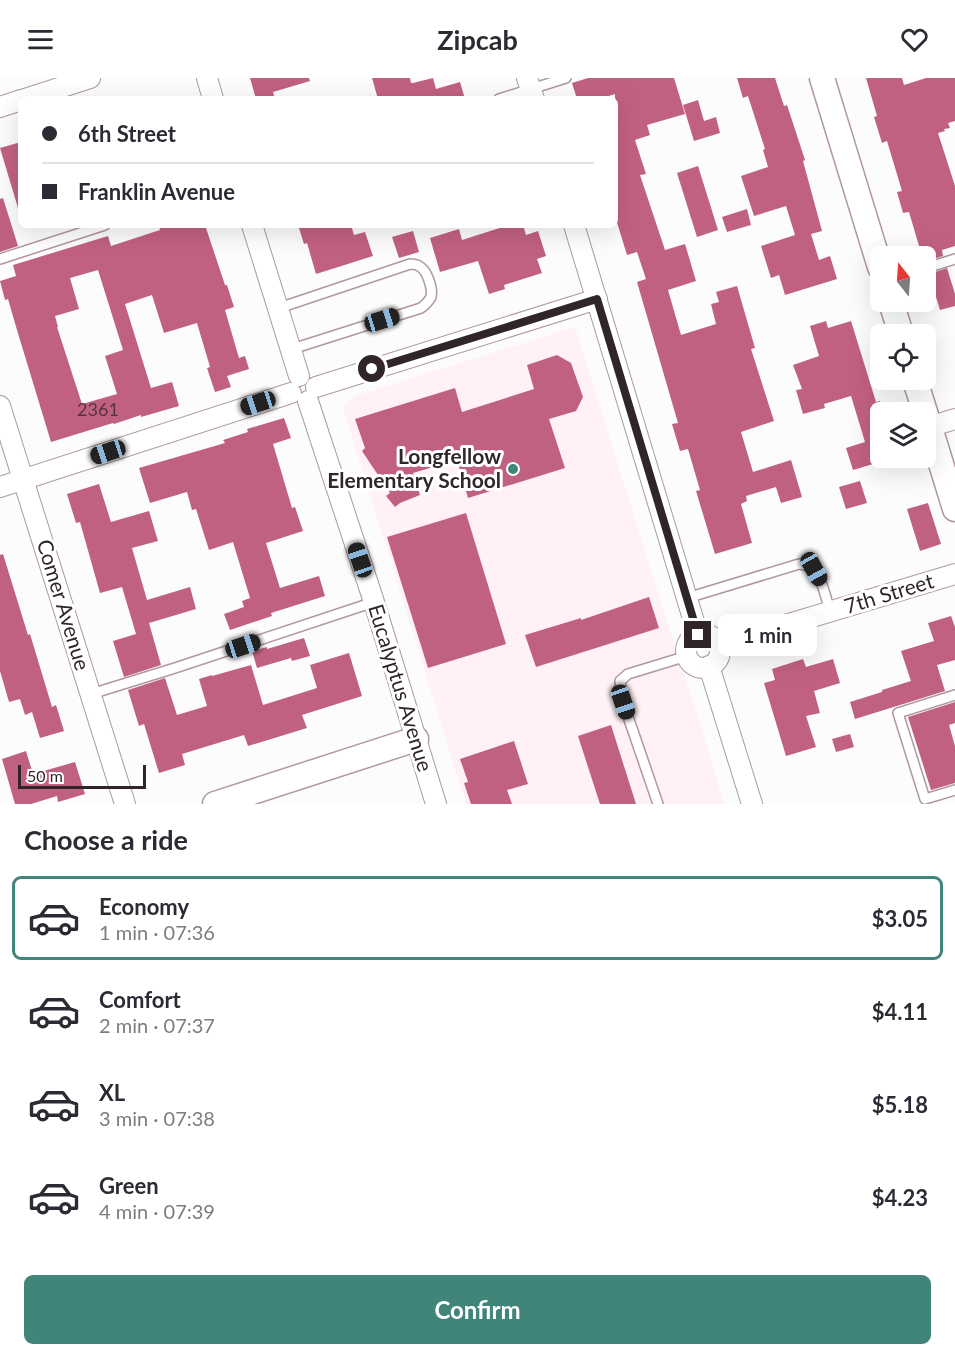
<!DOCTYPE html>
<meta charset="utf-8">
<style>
:root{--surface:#fff;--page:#f7f7f7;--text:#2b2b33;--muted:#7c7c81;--line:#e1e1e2;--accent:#41857a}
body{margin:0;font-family:Lato,sans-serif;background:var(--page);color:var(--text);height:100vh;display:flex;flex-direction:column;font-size:22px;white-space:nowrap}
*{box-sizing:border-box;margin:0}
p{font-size:20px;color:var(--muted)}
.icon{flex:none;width:33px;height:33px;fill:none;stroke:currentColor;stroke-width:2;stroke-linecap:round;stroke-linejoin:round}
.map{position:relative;height:726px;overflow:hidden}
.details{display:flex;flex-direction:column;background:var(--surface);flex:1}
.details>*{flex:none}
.top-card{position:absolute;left:18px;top:18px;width:600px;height:132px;border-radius:9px;box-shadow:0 6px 24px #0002;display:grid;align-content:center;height:132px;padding:0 24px;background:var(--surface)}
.needle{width:39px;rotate:343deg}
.controls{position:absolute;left:870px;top:168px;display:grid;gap:12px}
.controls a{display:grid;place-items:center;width:66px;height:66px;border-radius:9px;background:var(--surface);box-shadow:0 6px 24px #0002;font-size:30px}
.scale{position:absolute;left:18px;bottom:15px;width:128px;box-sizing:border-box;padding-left:6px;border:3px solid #302629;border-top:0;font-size:16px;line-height:21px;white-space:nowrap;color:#302629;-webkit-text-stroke:4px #fff;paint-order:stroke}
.end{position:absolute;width:27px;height:27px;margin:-14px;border:8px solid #302629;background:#fff;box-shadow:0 0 0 3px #fff}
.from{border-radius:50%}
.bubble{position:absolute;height:42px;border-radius:9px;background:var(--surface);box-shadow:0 6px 24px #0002;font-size:20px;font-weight:700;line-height:42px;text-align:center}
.car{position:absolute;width:18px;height:36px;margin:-18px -9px;border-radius:8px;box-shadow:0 0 4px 2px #0007;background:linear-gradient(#222 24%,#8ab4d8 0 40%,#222 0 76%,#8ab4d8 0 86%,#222 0)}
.top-card b{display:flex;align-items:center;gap:21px;height:57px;font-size:22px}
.top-card b+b{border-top:2px solid var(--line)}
.top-card i{width:15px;height:15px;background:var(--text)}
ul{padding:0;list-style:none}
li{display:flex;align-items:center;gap:18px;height:84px;margin:0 12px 9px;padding:0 12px;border:3px solid transparent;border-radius:9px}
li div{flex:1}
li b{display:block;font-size:22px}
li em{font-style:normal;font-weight:700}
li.selected{border-color:var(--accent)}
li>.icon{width:54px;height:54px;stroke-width:1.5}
h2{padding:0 24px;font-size:27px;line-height:72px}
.primary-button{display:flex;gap:12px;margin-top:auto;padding:12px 24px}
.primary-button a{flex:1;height:69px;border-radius:9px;background:var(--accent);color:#fff;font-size:24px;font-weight:700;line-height:69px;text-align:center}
header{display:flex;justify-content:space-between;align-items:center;height:78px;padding:0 24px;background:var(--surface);font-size:27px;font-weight:700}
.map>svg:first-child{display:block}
.built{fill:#fff1f4}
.building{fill:#c16180;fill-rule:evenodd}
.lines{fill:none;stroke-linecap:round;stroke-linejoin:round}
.service-casing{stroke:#af989e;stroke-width:12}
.minor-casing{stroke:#af989e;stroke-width:22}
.tertiary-casing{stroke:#af989e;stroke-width:27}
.service{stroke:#fff;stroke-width:9}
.minor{stroke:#fff;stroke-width:20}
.tertiary{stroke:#fff;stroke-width:24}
.route{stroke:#302629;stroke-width:8}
.poi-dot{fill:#41857a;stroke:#fff;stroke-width:2}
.labels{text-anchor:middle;stroke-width:6;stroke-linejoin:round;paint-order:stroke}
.number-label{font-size:18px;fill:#54353f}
.poi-label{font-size:21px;font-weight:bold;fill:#302629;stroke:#fff;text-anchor:end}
.street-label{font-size:21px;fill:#302629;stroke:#fff}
</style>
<header><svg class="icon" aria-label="menu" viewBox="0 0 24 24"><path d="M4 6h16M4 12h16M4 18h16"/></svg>Zipcab<svg class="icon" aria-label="heart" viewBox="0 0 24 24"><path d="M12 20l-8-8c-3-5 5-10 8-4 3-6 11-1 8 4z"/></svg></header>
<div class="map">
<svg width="955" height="726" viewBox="0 0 955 726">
<rect width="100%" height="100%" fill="#fcfcfc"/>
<polygon class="built" points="575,249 670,553 703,655 724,726 466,726 343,330 354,318"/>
<g class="building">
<polygon points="250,0 309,0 310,3 273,14 275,21 256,21"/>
<polygon points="372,0 410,0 411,5 413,5 433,0 436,11 460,4 465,21 378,21"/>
<polygon points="588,0 674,0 685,36 647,47 650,57 635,62 646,96 640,97 665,172 685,166 696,203 668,212 681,257 716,246 711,226 719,224 716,214 737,208 755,270 751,271 774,343 741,354 753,394 791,382 802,419 781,425 776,409 746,418 747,423 741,426 752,465 715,476 696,413 700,412 688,371 680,373 672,346 678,345 637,204 646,201 637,174 627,177 615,138 615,16 599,21 577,21 572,5"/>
<polygon points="737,0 775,0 784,28 787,27 805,82 803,83 822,153 811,156 819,182 830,178 837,201 785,217 779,197 771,200 761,168 795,157 786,128 754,138 741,98 768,89 763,72 765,71 748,18 743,20"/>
<polygon points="866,0 902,0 904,7 926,0 955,0 955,43 948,45 950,50 944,51 945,53 938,55 955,108 955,168 942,172 943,178 926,183 926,178 922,178 909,134 903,135 897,114 902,113 887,63 882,65 874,39 877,38"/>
<polygon points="698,22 704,43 716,39 720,55 694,63 683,27"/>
<polygon points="21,64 21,129 18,130 0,70"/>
<polygon points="698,88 718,152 697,159 677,95"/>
<polygon points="3,120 18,168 0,174 0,121"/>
<polygon points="747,131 751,147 727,154 722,139"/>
<path d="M 159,147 L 205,147 L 225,207 L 227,207 L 234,229 L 225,232 L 239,280 L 245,278 L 249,291 L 227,298 L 231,309 L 215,314 L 207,290 L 210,289 L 197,245 L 164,255 L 152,217 L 125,226 L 151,310 L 172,304 L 179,328 L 141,339 L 141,337 L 114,346 L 113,345 L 51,364 L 17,252 L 8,221 L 5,222 L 0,203 L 16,198 L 13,187 L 108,158 L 111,168 L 160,152 ZM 98,192 L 123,272 L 105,278 L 117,316 L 82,326 L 57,249 L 58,249 L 55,238 L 79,231 L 70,200 Z"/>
<polygon points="298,147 351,147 354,157 365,154 373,178 316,196 307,165 304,166"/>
<polygon points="509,147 523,147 526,157 538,153 546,178 537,181 542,195 504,207 505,211 489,216 478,183 440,194 430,160 459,151 462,162"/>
<polygon points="413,153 419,174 399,180 392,159"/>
<polygon points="947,190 955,216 955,228 940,232 929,196"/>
<polygon points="826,243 828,250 851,243 876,324 880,323 880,384 853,392 846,370 865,364 851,318 824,326 825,330 803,336 796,312 802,311 793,287 819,278 810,248"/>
<polygon points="557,277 571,285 583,319 576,333 549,341 565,390 468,420 457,382 413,395 420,417 400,425 395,429 386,418 390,415 362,373 365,370 355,341 455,310 462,334 534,311 527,287"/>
<polygon points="284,340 291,360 273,366 292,430 295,429 303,453 266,465 280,510 319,498 325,518 271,535 272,538 230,552 224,536 244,529 242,523 250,520 233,464 209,472 196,431 192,432 187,414 150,425 139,390 225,365 223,362 248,354 247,351"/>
<polygon points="860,403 867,425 846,431 839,409"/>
<polygon points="99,406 111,444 149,433 158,463 132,470 147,522 190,509 196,531 149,545 161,587 124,599 113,563 136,556 122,509 100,515 80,444 76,445 67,416"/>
<polygon points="928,425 941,466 920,473 907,431"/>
<polygon points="466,435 506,566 428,590 387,459"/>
<polygon points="3,476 28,557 30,556 52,629 56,627 64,653 40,660 32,634 25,637 20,621 9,624 0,593 0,477"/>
<polygon points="649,519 659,550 536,589 525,557 581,540 581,542"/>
<polygon points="951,538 955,549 955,582 937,587 945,613 855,641 850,624 882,614 882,612 911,603 901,573 934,563 928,545"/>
<polygon points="304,560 310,578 292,583 291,580 257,590 252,573 267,569 267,571"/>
<polygon points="349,575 362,618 302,637 307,650 248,668 244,657 182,676 185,687 159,695 144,646 139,648 128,612 165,600 177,637 207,628 199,601 212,597 212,598 251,587 263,627 317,610 310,587"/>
<polygon points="803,581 806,589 833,581 840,605 814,613 820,635 806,638 816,669 786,678 764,605 775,602 772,591"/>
<polygon points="955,624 955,645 949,647 955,668 955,705 931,712 908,639"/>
<polygon points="611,647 636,726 600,726 578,658"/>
<polygon points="850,656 854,669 836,674 832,661"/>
<polygon points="514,663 528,706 507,712 512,726 471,726 464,705 468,704 460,681"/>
<polygon points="26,673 33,696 75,684 85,716 58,724 57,718 31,726 15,726 2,681"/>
</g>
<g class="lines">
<g class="service-casing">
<g id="service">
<polyline points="499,21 566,0"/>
<polyline points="0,181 105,147"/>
<polyline points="926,190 955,181"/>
<path d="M 279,230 L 410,186 C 413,186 416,186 419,188 C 427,192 433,210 431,219 C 429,223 425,227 421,230 L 292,271"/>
<path d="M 687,520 L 799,486 C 821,487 825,517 830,534"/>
<polyline points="91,616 175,590 374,524"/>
<polyline points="955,617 898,635 925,721 955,712"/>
<polyline points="658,726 622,621 620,603 628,596 687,578"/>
</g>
</g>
<g class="minor-casing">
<g id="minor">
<polyline points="207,0 213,21"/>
<polyline points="527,0 534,21"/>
<polyline points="25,21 90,0"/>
<polyline points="0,29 21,22"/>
<polyline points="252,147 299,298"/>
<polyline points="574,147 698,557"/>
<polyline points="316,309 597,221"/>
<polyline points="308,323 374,524 436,726"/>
<polyline points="0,328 125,726"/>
<polyline points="929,349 955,341"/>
<polyline points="0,409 291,315"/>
<circle cx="703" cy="573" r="17"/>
<polyline points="719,567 955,496"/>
<polyline points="709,588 752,726"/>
</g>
</g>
<g class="tertiary-casing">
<g id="tertiary">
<polyline points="822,0 880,189"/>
<polyline points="891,224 901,256"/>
<polyline points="915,302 925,334"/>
<polyline points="926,337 955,431"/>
<polyline points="215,726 416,661"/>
</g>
</g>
<use href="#service" class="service"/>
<use href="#minor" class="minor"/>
<use href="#tertiary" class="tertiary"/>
</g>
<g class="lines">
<polyline class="route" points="372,291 597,221 698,557"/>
</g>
<circle class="poi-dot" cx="513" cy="391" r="6"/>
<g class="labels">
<g class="number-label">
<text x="98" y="338">2361</text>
</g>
<g class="poi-label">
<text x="501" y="386">Longfellow<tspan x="501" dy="24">Elementary School</tspan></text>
</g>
<g class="street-label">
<text transform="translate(889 516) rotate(-17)" y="7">7th Street</text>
<text transform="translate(63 527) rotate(73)" y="7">Comer Avenue</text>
<text transform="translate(400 610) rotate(73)" y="7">Eucalyptus Avenue</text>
</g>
</g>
</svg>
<div class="controls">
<a><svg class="needle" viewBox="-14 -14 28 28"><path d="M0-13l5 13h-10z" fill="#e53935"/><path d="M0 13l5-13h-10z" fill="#7c7c81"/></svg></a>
<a><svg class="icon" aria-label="locate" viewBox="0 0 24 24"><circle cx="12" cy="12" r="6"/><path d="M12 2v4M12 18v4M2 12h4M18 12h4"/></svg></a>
<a><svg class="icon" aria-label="layers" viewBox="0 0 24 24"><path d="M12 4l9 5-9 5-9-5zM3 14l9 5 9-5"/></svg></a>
</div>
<div class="scale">50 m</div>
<i class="end from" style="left:372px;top:291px"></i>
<i class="end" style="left:698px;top:557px"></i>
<div class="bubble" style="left:718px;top:536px;width:99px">1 min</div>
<i class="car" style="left:382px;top:242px;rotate:73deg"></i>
<i class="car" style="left:258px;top:325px;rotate:252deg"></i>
<i class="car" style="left:108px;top:374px;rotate:252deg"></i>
<i class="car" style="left:360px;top:482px;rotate:341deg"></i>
<i class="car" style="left:814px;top:491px;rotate:151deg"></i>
<i class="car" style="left:243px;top:568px;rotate:72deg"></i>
<i class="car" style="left:623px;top:624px;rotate:161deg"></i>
<div class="top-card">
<b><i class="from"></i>6th Street</b>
<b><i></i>Franklin Avenue</b>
</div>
</div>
<section class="details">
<h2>Choose a ride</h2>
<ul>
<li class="selected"><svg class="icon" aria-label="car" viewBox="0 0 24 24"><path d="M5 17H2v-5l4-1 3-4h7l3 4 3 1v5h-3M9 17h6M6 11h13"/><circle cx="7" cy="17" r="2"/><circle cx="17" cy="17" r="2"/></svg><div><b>Economy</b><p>1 min · 07:36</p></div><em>$3.05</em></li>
<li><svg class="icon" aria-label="car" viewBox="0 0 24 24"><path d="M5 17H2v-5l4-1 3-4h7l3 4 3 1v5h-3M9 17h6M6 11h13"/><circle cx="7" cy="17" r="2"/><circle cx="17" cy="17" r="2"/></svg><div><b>Comfort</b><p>2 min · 07:37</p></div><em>$4.11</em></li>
<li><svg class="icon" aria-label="car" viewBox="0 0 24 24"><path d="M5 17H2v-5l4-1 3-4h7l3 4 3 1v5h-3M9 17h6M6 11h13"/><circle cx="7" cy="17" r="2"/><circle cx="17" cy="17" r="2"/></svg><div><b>XL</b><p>3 min · 07:38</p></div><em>$5.18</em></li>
<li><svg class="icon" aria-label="car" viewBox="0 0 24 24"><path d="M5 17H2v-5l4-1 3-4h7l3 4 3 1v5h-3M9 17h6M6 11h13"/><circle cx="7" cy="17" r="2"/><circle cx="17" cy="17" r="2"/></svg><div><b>Green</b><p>4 min · 07:39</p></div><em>$4.23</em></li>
</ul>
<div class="primary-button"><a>Confirm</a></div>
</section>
